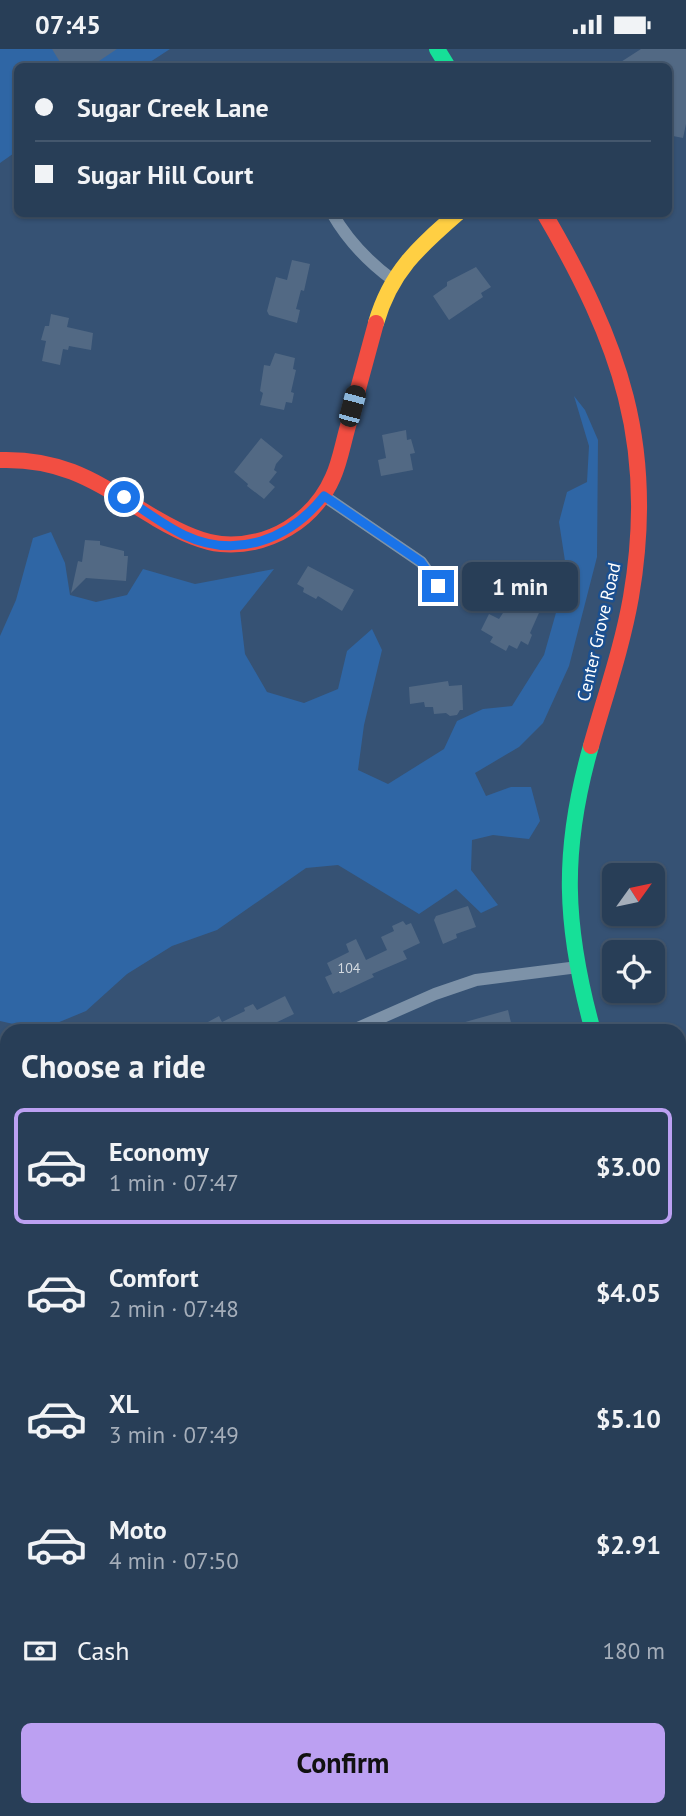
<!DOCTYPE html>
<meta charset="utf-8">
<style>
:root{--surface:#283e57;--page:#344961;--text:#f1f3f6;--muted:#a5aeba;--line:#44576d;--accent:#bca0f2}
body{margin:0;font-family:"PT Sans",sans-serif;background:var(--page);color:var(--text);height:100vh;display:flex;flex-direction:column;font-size:26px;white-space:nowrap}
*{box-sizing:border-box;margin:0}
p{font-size:23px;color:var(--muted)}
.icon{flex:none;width:38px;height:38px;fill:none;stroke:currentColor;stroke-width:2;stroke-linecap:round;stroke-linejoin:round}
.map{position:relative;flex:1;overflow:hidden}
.drawer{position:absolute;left:0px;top:975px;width:686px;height:793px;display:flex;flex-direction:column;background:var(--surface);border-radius:21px 21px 0 0;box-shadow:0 2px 5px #0004,0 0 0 2px var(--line)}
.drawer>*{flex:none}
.guide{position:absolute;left:14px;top:14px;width:658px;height:154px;border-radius:10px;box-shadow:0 2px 5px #0004,0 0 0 2px var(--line);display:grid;align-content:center;height:154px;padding:0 21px;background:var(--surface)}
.needle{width:46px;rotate:57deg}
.buttons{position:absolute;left:602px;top:814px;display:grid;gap:14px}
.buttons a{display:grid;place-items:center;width:63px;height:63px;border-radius:10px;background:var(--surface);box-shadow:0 2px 5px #0004,0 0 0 2px var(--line);font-size:35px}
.end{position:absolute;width:32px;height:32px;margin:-16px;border:9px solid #1a73e8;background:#fff;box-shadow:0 0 0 4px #fff}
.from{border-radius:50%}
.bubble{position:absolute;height:49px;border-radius:10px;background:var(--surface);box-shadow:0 2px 5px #0004,0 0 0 2px var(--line);font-size:23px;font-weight:700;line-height:49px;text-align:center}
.car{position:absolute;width:21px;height:42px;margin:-21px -10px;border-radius:9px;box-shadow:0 0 5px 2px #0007;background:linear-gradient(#222 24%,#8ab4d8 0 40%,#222 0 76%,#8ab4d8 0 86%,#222 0)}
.guide b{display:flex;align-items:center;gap:24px;height:66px;font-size:26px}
.guide b+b{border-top:2px solid var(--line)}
.guide i{width:18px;height:18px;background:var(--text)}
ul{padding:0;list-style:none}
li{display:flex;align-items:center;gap:21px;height:116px;margin:0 14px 10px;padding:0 7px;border:4px solid transparent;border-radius:10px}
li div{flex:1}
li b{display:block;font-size:26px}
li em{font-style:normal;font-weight:700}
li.active{border-color:var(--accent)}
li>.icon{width:63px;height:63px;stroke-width:1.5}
h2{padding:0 21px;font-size:32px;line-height:84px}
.pay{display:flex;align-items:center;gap:18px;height:77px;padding:0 21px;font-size:26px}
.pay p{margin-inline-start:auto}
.primary-button{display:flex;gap:14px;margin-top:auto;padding:14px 21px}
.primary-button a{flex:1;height:80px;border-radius:10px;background:var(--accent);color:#111;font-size:28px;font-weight:700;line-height:80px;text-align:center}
.status{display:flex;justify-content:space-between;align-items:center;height:49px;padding:0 35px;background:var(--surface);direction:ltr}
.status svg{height:19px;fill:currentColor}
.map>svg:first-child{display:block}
.green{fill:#2f66a5}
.building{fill:#526984}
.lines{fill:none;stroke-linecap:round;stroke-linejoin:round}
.street{stroke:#7d92a8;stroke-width:12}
.fast{stroke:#16e098;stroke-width:16}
.slow{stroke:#ffcf43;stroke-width:16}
.jam{stroke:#f24e42;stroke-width:16}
.route{stroke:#1a73e8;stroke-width:9}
.labels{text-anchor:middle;stroke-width:5;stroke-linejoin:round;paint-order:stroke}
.number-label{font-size:14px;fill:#d4dae0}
.street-label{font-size:18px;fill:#fff;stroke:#1b4f8f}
</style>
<div class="status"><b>07:45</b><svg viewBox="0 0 49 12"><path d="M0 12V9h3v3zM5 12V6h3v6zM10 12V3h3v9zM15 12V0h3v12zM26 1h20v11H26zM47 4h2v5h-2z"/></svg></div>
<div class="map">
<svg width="686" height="1767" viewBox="0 0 686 1767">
<rect width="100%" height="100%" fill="#365274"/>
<g class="green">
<polygon points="0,0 170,0 144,17 18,18 17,102 0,114"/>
<polygon points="574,347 585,361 598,391 597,508 569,617 543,674 519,698 475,724 486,747 511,738 531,738 540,772 529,790 493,786 472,791 471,821 498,856 481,864 456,840 419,865 338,816 306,819 217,881 172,897 127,925 86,962 40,981 0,972 0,587 16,551 33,489 51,483 65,514 70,546 96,553 127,546 143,520 195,535 274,520 240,563 245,605 267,643 304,654 338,640 347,602 372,580 382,601 364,676 358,721 388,735 444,700 457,672 483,660 512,657 544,606 567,525 559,473 567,443 587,433 589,397"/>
<polygon points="679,1285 686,1303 686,1649 679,1653"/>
<polygon points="0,1578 7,1583 7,1760 424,1761 403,1767 0,1767"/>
<polygon points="686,1681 686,1767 503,1767 517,1760 679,1760 679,1684"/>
</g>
<g class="building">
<polygon points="52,0 117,0 90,18 63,18"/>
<polygon points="641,0 686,0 686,75 683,89 668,86 668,18 613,18"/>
<polygon points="292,211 310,215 304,242 301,241 296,260 300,261 297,274 269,266 267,262 276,228 287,231"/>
<polygon points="476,218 491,238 481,244 483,248 449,271 433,247 447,237 447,233"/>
<polygon points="51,265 69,269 67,278 93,284 91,301 69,297 68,301 63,300 60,316 42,312 46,292 41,291 45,277 49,277"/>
<polygon points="275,304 295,309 293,320 296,321 291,343 294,344 292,354 286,353 284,361 260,356 263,344 260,342 264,316 270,317"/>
<polygon points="406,381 407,391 411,390 415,404 410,405 413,421 381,427 378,411 386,409 382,386"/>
<polygon points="261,389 283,407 276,415 274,421 277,423 269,433 275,438 264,450 247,437 248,435 234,423"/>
<polygon points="85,491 100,492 100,496 124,502 124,507 128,507 126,532 86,529 71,544 78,512 82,513"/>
<polygon points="308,517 354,541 342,562 318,547 316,550 303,543 304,539 297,535"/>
<polygon points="516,544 542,557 530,584 532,586 528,596 521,592 517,600 509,596 506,602 490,593 493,588 481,581 489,565 499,570"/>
<polygon points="448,632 449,637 462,636 463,661 460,661 457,666 450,667 446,664 434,665 433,658 425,658 424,653 410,655 409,638"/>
<polygon points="468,857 476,878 456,885 457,889 443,895 434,871 436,867"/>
<polygon points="403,872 406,876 411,874 420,894 403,902 407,910 372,925 374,928 340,944 339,942 333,945 325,928 332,925 327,914 349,903 346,895 356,890 366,911 387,901 381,888 394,882 392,877"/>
<polygon points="285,947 294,965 271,976 273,982 202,982 211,978 208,973 219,967 222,973 245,962 244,959 253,955 257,961"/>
<polygon points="508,961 513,982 451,982 451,977"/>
</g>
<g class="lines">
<g class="street">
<path d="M 332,164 C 348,192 367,212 393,231"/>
<polyline points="324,447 421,513 438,537"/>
<polyline points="351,982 435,945 476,931 578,918"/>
<polyline points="0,1106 7,1106"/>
<polyline points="0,1358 7,1344"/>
<polyline points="0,1454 7,1458"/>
</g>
<g class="fast">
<polyline points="437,0 448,18"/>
<path d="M 591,697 C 561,802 564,877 593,982"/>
<polyline points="679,1186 686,1202"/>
</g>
<path class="slow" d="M 376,274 C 391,222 419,198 458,164"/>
<g class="jam">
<path d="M 544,164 C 620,294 657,396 631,548 C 622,599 605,647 591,697"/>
<path d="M 0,411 C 68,409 101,437 157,470 C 176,481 199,493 221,495 C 269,499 314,472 333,428 C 340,413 343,394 348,377 C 357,343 367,308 376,274"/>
</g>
</g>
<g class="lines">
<path class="route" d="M 124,448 C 144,461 163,476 184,486 C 237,511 290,490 324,447 L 421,513 L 438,537"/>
</g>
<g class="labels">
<g class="number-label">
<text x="349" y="924">104</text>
</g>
<g class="street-label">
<text transform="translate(599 583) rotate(-77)" y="6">Center Grove Road</text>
</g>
</g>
</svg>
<div class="buttons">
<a><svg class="needle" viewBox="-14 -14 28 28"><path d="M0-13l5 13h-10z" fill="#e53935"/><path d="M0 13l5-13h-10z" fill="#a5aeba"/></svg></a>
<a><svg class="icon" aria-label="locate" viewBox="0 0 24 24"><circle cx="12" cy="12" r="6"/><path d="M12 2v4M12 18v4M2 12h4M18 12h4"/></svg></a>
</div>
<i class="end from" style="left:124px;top:448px"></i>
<i class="end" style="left:438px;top:537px"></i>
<div class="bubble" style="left:462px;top:513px;width:116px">1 min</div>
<i class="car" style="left:352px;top:357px;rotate:15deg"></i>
<div class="guide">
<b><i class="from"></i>Sugar Creek Lane</b>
<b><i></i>Sugar Hill Court</b>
</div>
<section class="drawer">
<h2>Choose a ride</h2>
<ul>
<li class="active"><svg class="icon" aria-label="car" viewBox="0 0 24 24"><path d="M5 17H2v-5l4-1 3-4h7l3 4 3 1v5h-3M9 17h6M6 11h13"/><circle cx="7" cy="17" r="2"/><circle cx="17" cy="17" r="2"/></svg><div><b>Economy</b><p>1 min · 07:47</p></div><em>$3.00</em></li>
<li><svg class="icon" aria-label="car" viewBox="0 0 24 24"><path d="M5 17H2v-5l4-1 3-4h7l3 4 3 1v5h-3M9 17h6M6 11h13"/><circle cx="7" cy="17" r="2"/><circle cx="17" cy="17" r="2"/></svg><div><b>Comfort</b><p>2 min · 07:48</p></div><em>$4.05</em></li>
<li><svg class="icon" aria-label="car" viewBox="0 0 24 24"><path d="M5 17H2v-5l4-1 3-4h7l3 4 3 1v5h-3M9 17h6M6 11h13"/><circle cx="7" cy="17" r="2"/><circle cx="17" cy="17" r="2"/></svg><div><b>XL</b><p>3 min · 07:49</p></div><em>$5.10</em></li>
<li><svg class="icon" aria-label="car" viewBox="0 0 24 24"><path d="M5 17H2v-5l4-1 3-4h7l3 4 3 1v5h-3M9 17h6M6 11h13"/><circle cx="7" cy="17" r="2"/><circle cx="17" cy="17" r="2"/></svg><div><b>Moto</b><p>4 min · 07:50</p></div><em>$2.91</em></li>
</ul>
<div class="pay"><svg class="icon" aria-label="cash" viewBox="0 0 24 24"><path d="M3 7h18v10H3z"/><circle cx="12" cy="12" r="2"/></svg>Cash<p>180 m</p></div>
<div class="primary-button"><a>Confirm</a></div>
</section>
</div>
